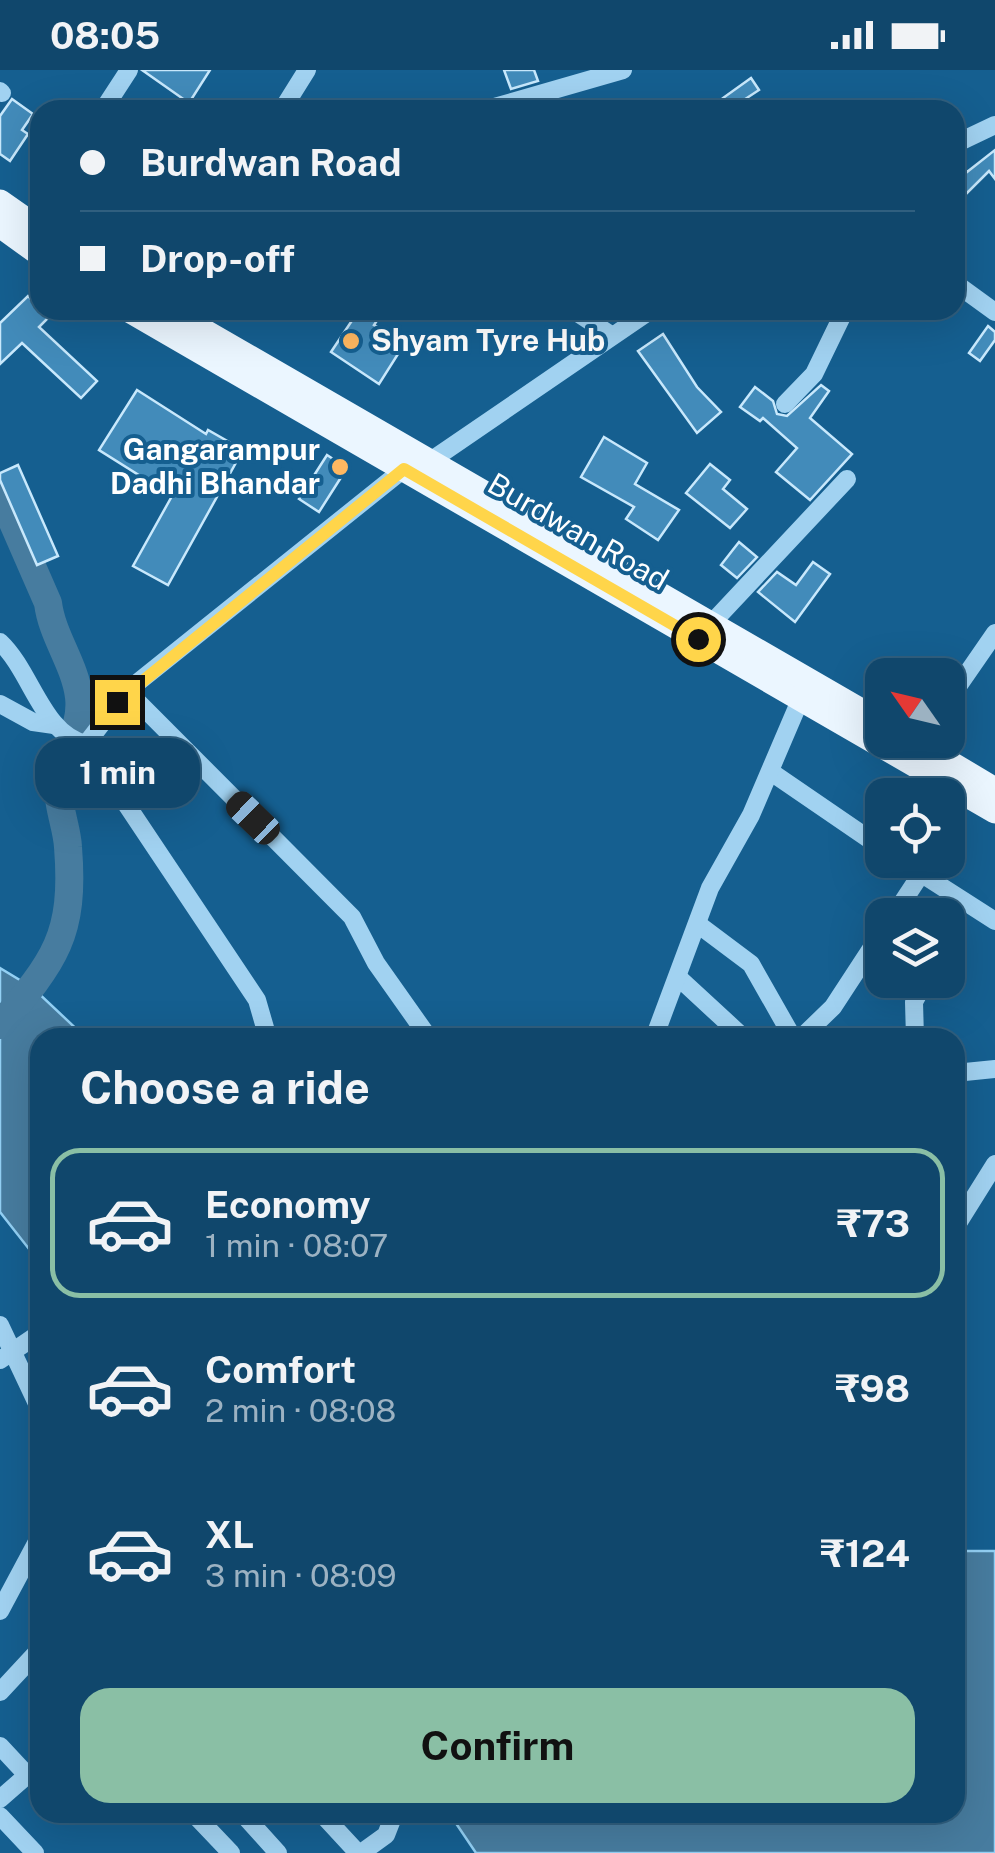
<!DOCTYPE html>
<meta charset="utf-8">
<style>
:root{--surface:#10476c;--page:#194e72;--text:#f1f3f6;--muted:#9cb2c2;--line:#305f7f;--accent:#8abfa5}
body{margin:0;font-family:"Public Sans",sans-serif;background:var(--page);color:var(--text);height:100vh;display:flex;flex-direction:column;font-size:38px;white-space:nowrap}
*{box-sizing:border-box;margin:0}
p{font-size:32px;color:var(--muted)}
.icon{flex:none;width:55px;height:55px;fill:none;stroke:currentColor;stroke-width:2;stroke-linecap:round;stroke-linejoin:round}
.map{position:relative;flex:1;overflow:hidden}
.sheet{position:absolute;left:30px;top:958px;width:935px;height:795px;display:flex;flex-direction:column;background:var(--surface);border-radius:30px;box-shadow:0 10px 40px #0002,0 0 0 2px var(--line)}
.sheet>*{flex:none}
.hud{position:absolute;left:30px;top:30px;width:935px;height:220px;border-radius:30px;box-shadow:0 10px 40px #0002,0 0 0 2px var(--line);display:grid;align-content:center;height:220px;padding:0 50px;background:var(--surface)}
.needle{width:65px;rotate:304deg}
.buttons{position:absolute;left:865px;top:588px;display:grid;gap:20px}
.buttons a{display:grid;place-items:center;width:100px;height:100px;border-radius:20px;background:var(--surface);box-shadow:0 10px 40px #0002,0 0 0 2px var(--line);font-size:50px}
.end{position:absolute;width:45px;height:45px;margin:-22px;border:12px solid #ffd54a;background:#111;box-shadow:0 0 0 5px #111}
.from{border-radius:50%}
.bubble{position:absolute;height:70px;border-radius:30px;background:var(--surface);box-shadow:0 10px 40px #0002,0 0 0 2px var(--line);font-size:32px;font-weight:700;line-height:70px;text-align:center}
.car{position:absolute;width:30px;height:60px;margin:-30px -15px;border-radius:12px;box-shadow:0 0 8px 2px #0007;background:linear-gradient(#222 24%,#8ab4d8 0 40%,#222 0 76%,#8ab4d8 0 86%,#222 0)}
.hud b{display:flex;align-items:center;gap:35px;height:95px;font-size:38px}
.hud b+b{border-top:2px solid var(--line)}
.hud i{width:25px;height:25px;background:var(--text)}
ul{padding:0;list-style:none}
li{display:flex;align-items:center;gap:30px;height:150px;margin:0 20px 15px;padding:0 30px;border:5px solid transparent;border-radius:30px}
li div{flex:1}
li b{display:block;font-size:38px}
li em{font-style:normal;font-weight:700}
li.active{border-color:var(--accent)}
li>.icon{width:90px;height:90px;stroke-width:1.5}
h2{padding:0 50px;font-size:45px;line-height:120px}
.action{display:flex;gap:20px;margin-top:auto;padding:20px 50px}
.action a{flex:1;height:115px;border-radius:30px;background:var(--accent);color:#111;font-size:40px;font-weight:700;line-height:115px;text-align:center}
.status{display:flex;justify-content:space-between;align-items:center;height:70px;padding:0 50px;background:var(--surface);direction:ltr}
.status svg{height:28px;fill:currentColor}
.map>svg:first-child{display:block}
.water{fill:#477c9f;stroke:#93d0f4;stroke-width:2.5}
.lines{fill:none;stroke-linecap:round;stroke-linejoin:round}
.river{stroke:#477c9f;stroke-width:28}
.building{fill:#428bba;stroke:#c8e8fc;stroke-width:2.5}
.minor{stroke:#a1d2f1;stroke-width:18}
.major{stroke:#ebf6ff;stroke-width:25}
.route{stroke:#ffd54a;stroke-width:12}
.poi-dot{fill:#ffb861;stroke:#155f90;stroke-width:4}
.labels{text-anchor:middle;stroke-width:8;stroke-linejoin:round;paint-order:stroke}
.poi-label{font-size:30px;font-weight:bold;fill:#fff;stroke:#155f90;text-anchor:start}
.street-label{font-size:30px;fill:#fff;stroke:#155f90}
</style>
<div class="status"><b>08:05</b><svg viewBox="0 0 49 12"><path d="M0 12V9h3v3zM5 12V6h3v6zM10 12V3h3v9zM15 12V0h3v12zM26 1h20v11H26zM47 4h2v5h-2z"/></svg></div>
<div class="map">
<svg width="995" height="1783" viewBox="0 0 995 1783">
<rect width="100%" height="100%" fill="#155f90"/>
<g class="water">
<polygon points="0,898 33,918 85,967 40,968 40,1193 0,1142"/>
<polygon points="955,1481 995,1481 995,1783 476,1783 449,1743 955,1742"/>
</g>
<g class="lines">
<path class="river" d="M 0,423 L 48,533 C 52,566 75,594 79,627 C 83,659 60,685 59,716 C 57,736 67,757 68,777 C 75,866 55,890 0,955"/>
</g>
<g class="building">
<polygon points="142,0 210,0 189,33"/>
<polygon points="504,0 534,0 538,11 511,19"/>
<polygon points="751,8 759,20 730,39 723,28"/>
<polygon points="12,29 33,44 22,60 28,64 10,91 0,84 0,46"/>
<polygon points="995,80 995,109 989,101 955,135 955,90 967,102"/>
<polygon points="28,226 48,248 39,257 97,311 81,328 22,273 0,294 0,253"/>
<polygon points="359,240 384,240 374,255 405,273 379,314 331,282"/>
<polygon points="988,256 995,262 995,270 980,291 969,283"/>
<polygon points="663,264 697,317 721,342 697,363 638,281"/>
<polygon points="821,315 829,321 810,348 852,384 810,430 776,402 797,378 763,348 760,351 740,337 755,317 773,331 777,344 787,346"/>
<polygon points="137,320 206,364 208,360 243,380 168,515 133,496 172,426 99,380"/>
<polygon points="604,367 647,393 635,414 679,440 658,470 626,449 634,437 581,407"/>
<polygon points="327,385 347,398 319,442 299,429"/>
<polygon points="710,394 730,410 723,419 747,439 730,458 686,423"/>
<polygon points="18,395 58,486 37,495 0,410 0,403"/>
<polygon points="739,472 757,487 737,508 721,495"/>
<polygon points="813,492 830,504 795,552 758,522 777,502 796,515"/>
</g>
<g class="lines">
<g class="minor">
<polyline points="0,21 2,23"/>
<polyline points="103,40 129,0"/>
<polyline points="282,40 307,0"/>
<polyline points="484,40 623,0"/>
<polyline points="955,74 995,55"/>
<polyline points="29,152 40,135"/>
<polyline points="955,213 995,242"/>
<polyline points="573,240 611,265"/>
<polyline points="785,334 814,304 845,240"/>
<polyline points="429,392 651,240"/>
<polyline points="711,554 847,409"/>
<path d="M 0,572 C 32,602 42,664 86,674"/>
<polyline points="127,621 352,847 376,893 429,968"/>
<polyline points="948,631 995,563"/>
<polyline points="0,634 33,652 54,655"/>
<polyline points="86,674 127,621 404,399"/>
<polyline points="86,674 257,930 268,968"/>
<polyline points="771,702 882,778"/>
<polyline points="900,790 995,851"/>
<polyline points="894,845 921,804"/>
<polyline points="699,855 751,894 793,968"/>
<polyline points="679,908 744,968"/>
<polyline points="654,968 710,818 751,745 801,628"/>
<polyline points="801,968 833,937 882,862"/>
<polyline points="915,968 914,932 926,910"/>
<polyline points="955,1003 995,999"/>
<polyline points="955,1158 995,1094"/>
<polyline points="0,1255 40,1340"/>
<polyline points="0,1290 40,1263"/>
<polyline points="0,1541 40,1466"/>
<polyline points="0,1622 40,1579"/>
<polyline points="0,1676 27,1705"/>
<polyline points="0,1729 40,1694"/>
<polyline points="192,1742 231,1783"/>
<polyline points="241,1742 278,1783"/>
<polyline points="320,1742 358,1783"/>
<polyline points="0,1746 35,1783"/>
<polyline points="361,1783 386,1765 395,1742"/>
</g>
<g class="major">
<polyline points="0,132 40,160"/>
<polyline points="0,155 40,184"/>
<polyline points="129,240 995,741"/>
<polyline points="167,240 882,653"/>
<polyline points="911,670 995,720"/>
</g>
</g>
<g class="lines">
<polyline class="route" points="117,632 404,399 698,569"/>
</g>
<g class="poi-dot">
<circle cx="351" cy="271" r="10"/>
<circle cx="340" cy="397" r="10"/>
</g>
<g class="labels">
<g class="poi-label">
<text x="371" y="281">Shyam Tyre Hub</text>
<text x="320" y="390" text-anchor="end">Gangarampur<tspan x="320" dy="34">Dadhi Bhandar</tspan></text>
</g>
<g class="street-label">
<text transform="translate(578 462) rotate(30)" y="10">Burdwan Road</text>
</g>
</g>
</svg>
<div class="buttons">
<a><svg class="needle" viewBox="-14 -14 28 28"><path d="M0-13l5 13h-10z" fill="#e53935"/><path d="M0 13l5-13h-10z" fill="#9cb2c2"/></svg></a>
<a><svg class="icon" aria-label="locate" viewBox="0 0 24 24"><circle cx="12" cy="12" r="6"/><path d="M12 2v4M12 18v4M2 12h4M18 12h4"/></svg></a>
<a><svg class="icon" aria-label="layers" viewBox="0 0 24 24"><path d="M12 4l9 5-9 5-9-5zM3 14l9 5 9-5"/></svg></a>
</div>
<i class="end from" style="left:698px;top:569px"></i>
<i class="end" style="left:117px;top:632px"></i>
<div class="bubble" style="left:35px;top:668px;width:165px">1 min</div>
<i class="car" style="left:253px;top:748px;rotate:314deg"></i>
<div class="hud">
<b><i class="from"></i>Burdwan Road</b>
<b><i></i>Drop-off</b>
</div>
<section class="sheet">
<h2>Choose a ride</h2>
<ul>
<li class="active"><svg class="icon" aria-label="car" viewBox="0 0 24 24"><path d="M5 17H2v-5l4-1 3-4h7l3 4 3 1v5h-3M9 17h6M6 11h13"/><circle cx="7" cy="17" r="2"/><circle cx="17" cy="17" r="2"/></svg><div><b>Economy</b><p>1 min · 08:07</p></div><em>₹73</em></li>
<li><svg class="icon" aria-label="car" viewBox="0 0 24 24"><path d="M5 17H2v-5l4-1 3-4h7l3 4 3 1v5h-3M9 17h6M6 11h13"/><circle cx="7" cy="17" r="2"/><circle cx="17" cy="17" r="2"/></svg><div><b>Comfort</b><p>2 min · 08:08</p></div><em>₹98</em></li>
<li><svg class="icon" aria-label="car" viewBox="0 0 24 24"><path d="M5 17H2v-5l4-1 3-4h7l3 4 3 1v5h-3M9 17h6M6 11h13"/><circle cx="7" cy="17" r="2"/><circle cx="17" cy="17" r="2"/></svg><div><b>XL</b><p>3 min · 08:09</p></div><em>₹124</em></li>
</ul>
<div class="action"><a>Confirm</a></div>
</section>
</div>
